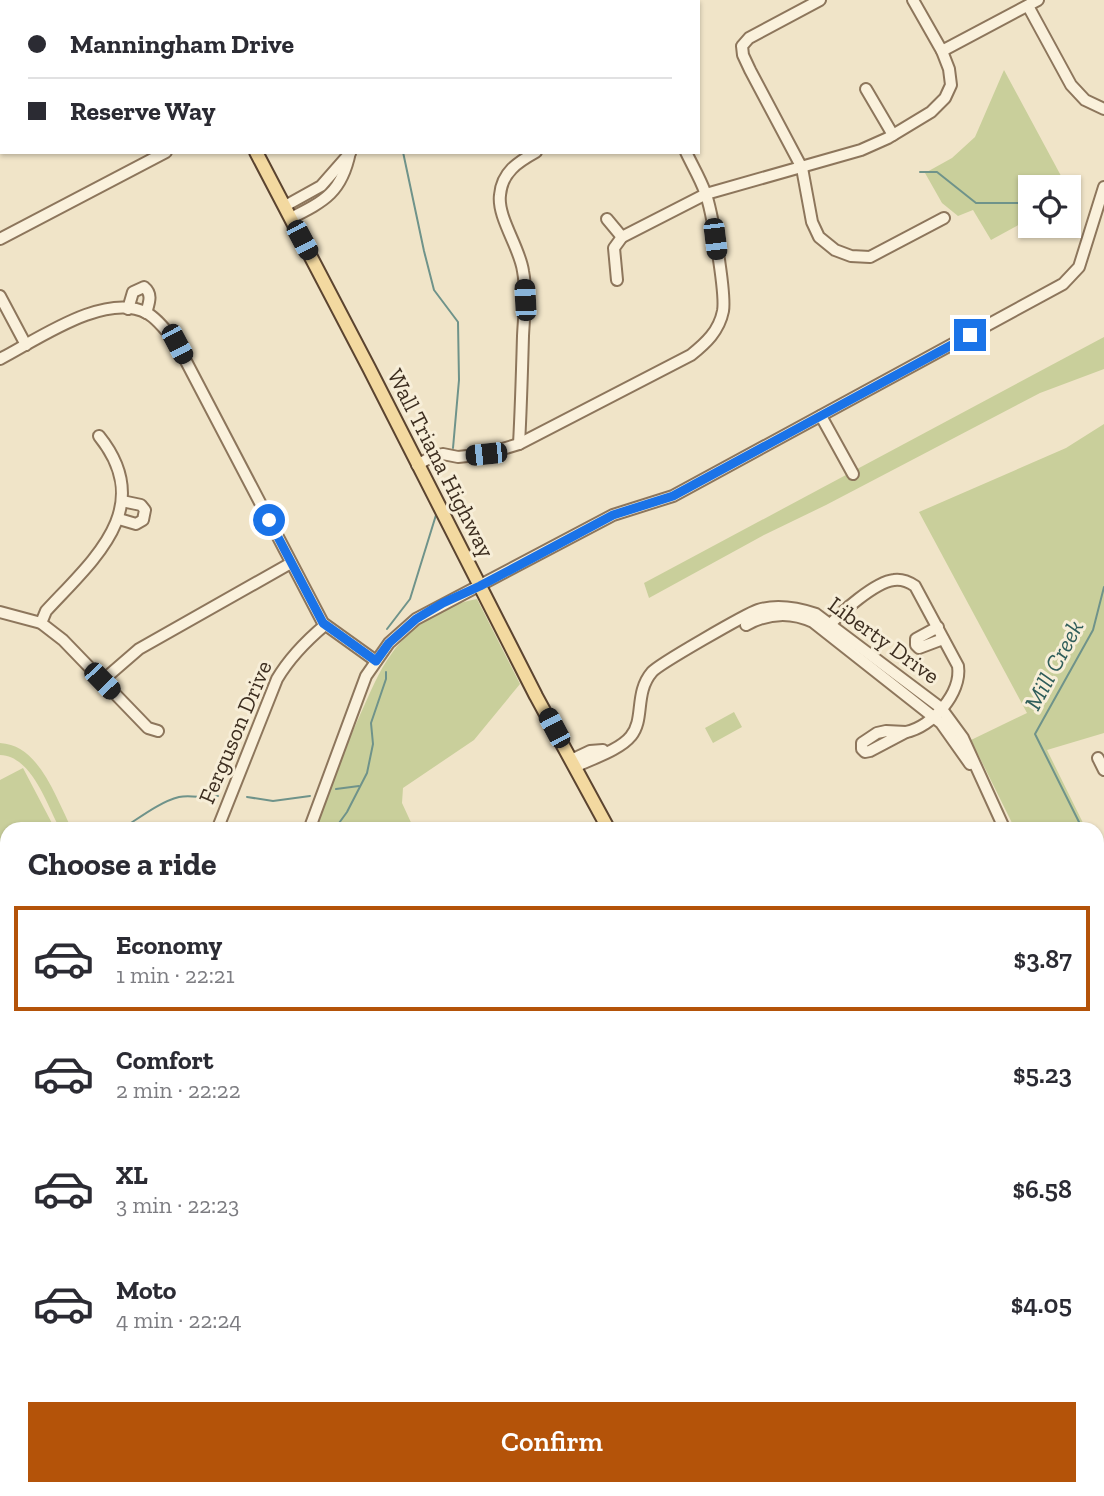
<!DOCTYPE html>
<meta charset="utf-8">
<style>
:root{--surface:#fff;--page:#f2f2f3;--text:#2b2b33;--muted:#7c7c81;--line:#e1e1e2;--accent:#b45309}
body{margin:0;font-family:"Zilla Slab",serif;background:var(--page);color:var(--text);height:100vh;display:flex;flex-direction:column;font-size:26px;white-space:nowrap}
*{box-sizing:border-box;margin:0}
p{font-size:23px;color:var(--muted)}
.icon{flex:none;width:38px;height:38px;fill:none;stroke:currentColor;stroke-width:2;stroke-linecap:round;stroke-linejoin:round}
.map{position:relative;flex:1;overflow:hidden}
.drawer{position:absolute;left:0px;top:822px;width:1104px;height:674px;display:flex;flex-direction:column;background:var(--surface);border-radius:21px 21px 0 0;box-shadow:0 2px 5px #0004}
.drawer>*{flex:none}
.banner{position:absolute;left:0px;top:0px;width:700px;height:154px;box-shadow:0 2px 5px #0004;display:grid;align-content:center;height:154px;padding:0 28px;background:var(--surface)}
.tools{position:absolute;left:1018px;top:175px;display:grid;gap:14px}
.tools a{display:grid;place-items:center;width:63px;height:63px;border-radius:0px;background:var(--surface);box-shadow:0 2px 5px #0004;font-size:35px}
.end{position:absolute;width:32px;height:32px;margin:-16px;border:9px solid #1a73e8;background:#fff;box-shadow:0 0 0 4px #fff}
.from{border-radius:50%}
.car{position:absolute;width:21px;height:42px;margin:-21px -10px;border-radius:9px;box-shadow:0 0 5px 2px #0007;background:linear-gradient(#222 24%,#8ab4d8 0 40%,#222 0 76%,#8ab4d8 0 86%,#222 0)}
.banner b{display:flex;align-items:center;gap:24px;height:66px;font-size:26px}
.banner b+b{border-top:2px solid var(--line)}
.banner i{width:18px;height:18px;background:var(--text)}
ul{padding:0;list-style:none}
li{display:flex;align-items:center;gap:21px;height:105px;margin:0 14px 10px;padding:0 14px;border:4px solid transparent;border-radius:0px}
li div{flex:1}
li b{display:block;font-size:26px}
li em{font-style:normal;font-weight:600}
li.selected{border-color:var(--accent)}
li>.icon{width:63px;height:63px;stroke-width:1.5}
h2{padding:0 28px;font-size:32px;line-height:84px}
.action{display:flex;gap:14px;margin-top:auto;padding:14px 28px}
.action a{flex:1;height:80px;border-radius:0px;background:var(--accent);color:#fff;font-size:28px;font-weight:600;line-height:80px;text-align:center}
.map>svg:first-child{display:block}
.green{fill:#c9cf9b}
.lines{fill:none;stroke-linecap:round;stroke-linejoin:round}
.stream{stroke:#6f938a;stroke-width:2}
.minor-casing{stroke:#8d765c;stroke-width:14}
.major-casing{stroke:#5b4430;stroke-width:16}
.minor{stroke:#faf1dc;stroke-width:10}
.major{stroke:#f3d9a0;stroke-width:12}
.route{stroke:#1a73e8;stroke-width:9}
.labels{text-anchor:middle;stroke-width:6;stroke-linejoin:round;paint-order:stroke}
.street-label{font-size:23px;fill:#3d2e20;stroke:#f7eed8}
.water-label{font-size:24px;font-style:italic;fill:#2f5d5a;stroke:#f7eed8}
</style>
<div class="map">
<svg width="1104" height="1496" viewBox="0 0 1104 1496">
<rect width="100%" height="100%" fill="#f0e4c8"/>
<g class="green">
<polygon points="1004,70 1067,187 1031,187 1031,218 991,240 973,210 958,216 942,203 925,173 952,158 975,137"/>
<polygon points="1104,337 1104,369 1040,393 826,505 764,535 649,598 644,583"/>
<polygon points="1104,424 1104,733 1047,750 1086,829 1015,829 971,740 1027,713 919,512 1066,448"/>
<path d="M 477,599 L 520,684 L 474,740 L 403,788 L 402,803 L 414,829 L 313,830 C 328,791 343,752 360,715 C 370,693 378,672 392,653 C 411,626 445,604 477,599 Z"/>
<polygon points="734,712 742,727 713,743 705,728"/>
<path d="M 0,743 C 40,745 56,799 72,829 L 60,829 C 47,805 32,756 0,755 Z"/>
<polygon points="23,768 55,829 7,830 7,863 0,850 0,780"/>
<polygon points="7,1007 7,1086 0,1073 0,1011"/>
</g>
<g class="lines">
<g class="stream">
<polyline points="403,2 403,0"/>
<polyline points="403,152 424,251 434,290 458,322 459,380 453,448"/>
<polyline points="920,172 937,172 976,203 1031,203"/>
<polyline points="1069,207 1073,209"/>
<polyline points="387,629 410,599 436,515"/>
<polyline points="336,789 359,786"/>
<polyline points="247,797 273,801 310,796"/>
<path d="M 120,830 C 138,819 159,802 179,797 C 193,794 204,800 218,796"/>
<polyline points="334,830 347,812 367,773 373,744 371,723 386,679 386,672"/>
<polyline points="1083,830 1035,734 1093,630 1104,587"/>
<polyline points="1097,861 1104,875"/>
<polyline points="1097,972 1104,968"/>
<polyline points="1097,1176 1104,1191"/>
</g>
<g class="minor-casing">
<g id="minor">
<polyline points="251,0 252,2"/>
<polyline points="492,0 492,2"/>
<polyline points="820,0 749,38 742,46 743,55 750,70 802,168 812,222 819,237 835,250 851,256 870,257 944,218"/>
<polyline points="604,2 608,0"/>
<polyline points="1028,6 1071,85 1085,100 1104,109"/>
<polyline points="942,51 1038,0"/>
<polyline points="866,89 893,135"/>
<polyline points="0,113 2,112"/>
<polyline points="285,206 321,186 350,153"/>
<path d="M 291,218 C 325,201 342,192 350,152"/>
<polyline points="607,219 622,237"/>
<polyline points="0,239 166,152"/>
<polyline points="617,280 614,248 622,237 706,194 861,150 888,138 931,112 945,98 951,85 949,69 942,51 913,0"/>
<polyline points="0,296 26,345"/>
<path d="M 128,309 L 133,292 L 144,287 C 153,294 149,303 146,313"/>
<path d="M 0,359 C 37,340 105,291 147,313 C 158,319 169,334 177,344 L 323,623 L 376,661"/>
<polyline points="821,416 853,474"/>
<path d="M 519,444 C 521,408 522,372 523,336 C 524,315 527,292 523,271 C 520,248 497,217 500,195 C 502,172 518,162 536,152"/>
<path d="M 417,465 L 433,456 L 443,454 L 458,457 L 486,454 L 519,444 L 691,355 C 706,343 719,331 723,311 C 726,294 712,209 705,192 C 700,178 692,165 686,152"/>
<polyline points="119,519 136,524 143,520 145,510 141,505 122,501"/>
<polyline points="0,612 41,623 63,640 148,728 158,731"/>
<path d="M 41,623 L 46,611 C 93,560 157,508 99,436"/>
<path d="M 746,625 C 768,613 790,611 813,622 L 941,723 L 970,764"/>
<polyline points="938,627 916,639 916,645 919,648 943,639"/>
<path d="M 827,628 C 840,613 875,582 894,580 C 901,579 909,582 915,586 L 958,666 C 962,693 932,727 906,732"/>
<polyline points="102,681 139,649 291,563"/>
<polygon points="886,731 906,732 870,751 865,752 862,749 862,743 877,733"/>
<polyline points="1098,758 1104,770"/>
<polyline points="571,760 590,751 603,750"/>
<path d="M 575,767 C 591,759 620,750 631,736 C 645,719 634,693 652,672 C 659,664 746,614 758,610 C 777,604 798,608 816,614 L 941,708 L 963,738 L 1005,830"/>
<path d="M 217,830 L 277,679 C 290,657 306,641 325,625"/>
<polyline points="309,830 366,676 389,643 416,619 613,515 673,496 1063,284 1079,267 1104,187"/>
<polyline points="1097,1010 1104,1021"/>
<polyline points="0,1236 7,1232"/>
<polyline points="1097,1466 1104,1462"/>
<polyline points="507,1489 510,1496"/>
<polyline points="234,1496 237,1489"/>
<polyline points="368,1496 381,1489"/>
<polyline points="1041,1496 1054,1489"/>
</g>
</g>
<g class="major-casing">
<g id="major">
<polyline points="179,0 179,2"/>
<polyline points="256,152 369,368 536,696 609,830"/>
<polyline points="945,1489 949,1496"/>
</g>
</g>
<use href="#minor" class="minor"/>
<use href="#major" class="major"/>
</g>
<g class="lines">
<polyline class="route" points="269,520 323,623 376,661 389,643 416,619 443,603 480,586 613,515 673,496 970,335"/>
</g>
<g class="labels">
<g class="street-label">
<text transform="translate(441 463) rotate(63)" y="8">Wall Triana Highway</text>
<text transform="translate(884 640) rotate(36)" y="8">Liberty Drive</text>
<text transform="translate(235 732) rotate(-67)" y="8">Ferguson Drive</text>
</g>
<g class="water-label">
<text transform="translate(1054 665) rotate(-62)" y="8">Mill Creek</text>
</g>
</g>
</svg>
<div class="tools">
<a><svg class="icon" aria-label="locate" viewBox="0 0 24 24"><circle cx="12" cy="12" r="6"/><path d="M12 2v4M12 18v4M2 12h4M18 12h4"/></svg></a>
</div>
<i class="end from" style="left:269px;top:520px"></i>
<i class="end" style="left:970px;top:335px"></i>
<i class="car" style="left:715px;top:239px;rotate:173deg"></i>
<i class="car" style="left:302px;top:240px;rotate:152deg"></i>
<i class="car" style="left:525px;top:300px;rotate:357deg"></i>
<i class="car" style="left:177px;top:344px;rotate:152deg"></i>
<i class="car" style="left:486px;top:454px;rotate:264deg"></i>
<i class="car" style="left:102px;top:681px;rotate:136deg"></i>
<i class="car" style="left:554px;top:728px;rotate:332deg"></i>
<div class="banner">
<b><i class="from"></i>Manningham Drive</b>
<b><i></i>Reserve Way</b>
</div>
<section class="drawer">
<h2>Choose a ride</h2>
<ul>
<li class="selected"><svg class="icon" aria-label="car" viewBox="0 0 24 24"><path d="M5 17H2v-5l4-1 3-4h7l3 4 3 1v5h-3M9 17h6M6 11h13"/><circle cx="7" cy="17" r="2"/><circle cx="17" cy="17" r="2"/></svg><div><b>Economy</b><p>1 min · 22:21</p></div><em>$3.87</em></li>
<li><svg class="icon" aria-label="car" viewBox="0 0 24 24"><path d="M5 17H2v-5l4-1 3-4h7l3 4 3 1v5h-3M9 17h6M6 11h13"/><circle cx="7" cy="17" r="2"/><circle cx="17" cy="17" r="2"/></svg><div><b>Comfort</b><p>2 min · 22:22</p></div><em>$5.23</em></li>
<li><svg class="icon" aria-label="car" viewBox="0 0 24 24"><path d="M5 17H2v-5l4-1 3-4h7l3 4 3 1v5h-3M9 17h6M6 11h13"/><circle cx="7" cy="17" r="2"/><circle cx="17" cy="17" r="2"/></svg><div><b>XL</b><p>3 min · 22:23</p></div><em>$6.58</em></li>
<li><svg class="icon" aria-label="car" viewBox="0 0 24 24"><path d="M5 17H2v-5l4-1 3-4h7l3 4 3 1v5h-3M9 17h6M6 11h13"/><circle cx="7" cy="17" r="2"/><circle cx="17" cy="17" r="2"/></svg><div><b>Moto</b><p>4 min · 22:24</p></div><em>$4.05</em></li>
</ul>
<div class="action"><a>Confirm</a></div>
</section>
</div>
